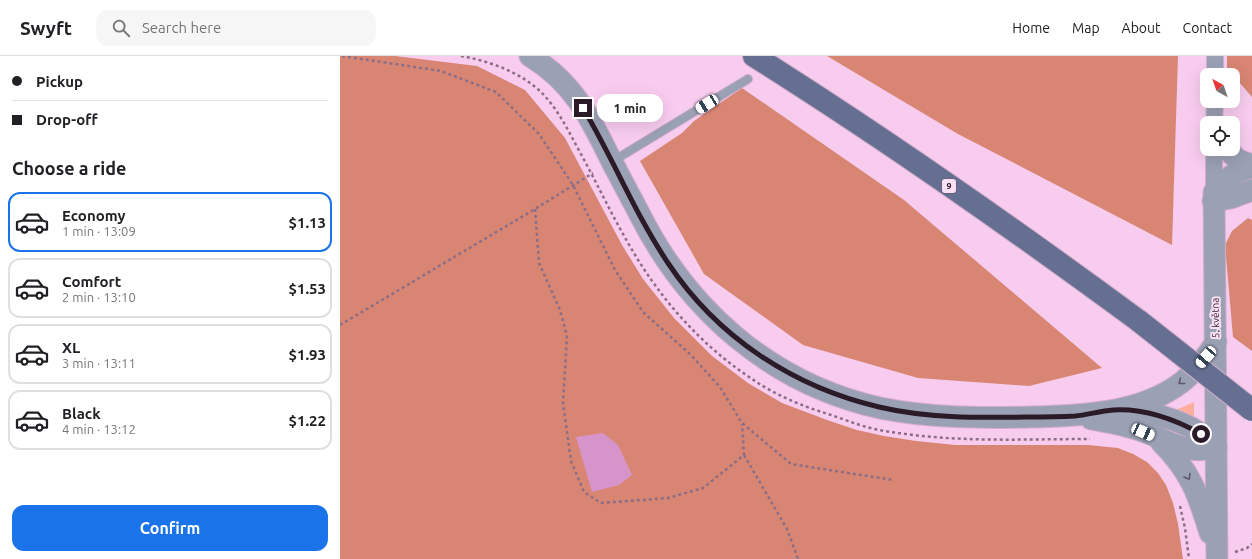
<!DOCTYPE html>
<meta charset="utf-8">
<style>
:root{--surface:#fff;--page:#f6f6f6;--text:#202124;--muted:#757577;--line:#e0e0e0;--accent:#1a73e8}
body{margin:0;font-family:Ubuntu,sans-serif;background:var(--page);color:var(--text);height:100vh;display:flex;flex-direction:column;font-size:15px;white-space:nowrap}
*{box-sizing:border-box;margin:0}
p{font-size:13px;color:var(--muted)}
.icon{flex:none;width:22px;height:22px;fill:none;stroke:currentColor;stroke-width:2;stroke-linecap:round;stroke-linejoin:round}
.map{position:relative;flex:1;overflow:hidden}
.sheet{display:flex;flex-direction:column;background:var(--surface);width:340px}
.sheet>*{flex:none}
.hud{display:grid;align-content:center;height:88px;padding:0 12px;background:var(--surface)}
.needle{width:26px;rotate:320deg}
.fabs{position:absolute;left:860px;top:12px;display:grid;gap:8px}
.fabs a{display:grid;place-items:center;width:40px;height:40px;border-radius:8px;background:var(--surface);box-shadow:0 4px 16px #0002;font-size:20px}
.end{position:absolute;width:18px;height:18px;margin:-9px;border:5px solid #2b1b28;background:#fff;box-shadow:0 0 0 2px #fff}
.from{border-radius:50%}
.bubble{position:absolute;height:28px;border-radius:12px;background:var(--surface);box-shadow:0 4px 16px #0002;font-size:13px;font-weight:700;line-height:28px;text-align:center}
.car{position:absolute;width:12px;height:24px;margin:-12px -6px;border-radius:5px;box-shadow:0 0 3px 1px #0007;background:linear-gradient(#fff 24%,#345 0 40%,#fff 0 76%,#345 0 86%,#fff 0)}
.hud b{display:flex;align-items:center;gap:14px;height:38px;font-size:15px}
.hud b+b{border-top:1px solid var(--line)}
.hud i{width:10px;height:10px;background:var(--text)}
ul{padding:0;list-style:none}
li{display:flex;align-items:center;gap:12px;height:60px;margin:0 8px 6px;padding:0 4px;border:2px solid var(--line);border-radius:12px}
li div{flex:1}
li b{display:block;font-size:15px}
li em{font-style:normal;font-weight:700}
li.on{border-color:var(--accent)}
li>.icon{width:36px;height:36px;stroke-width:1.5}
h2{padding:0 12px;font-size:18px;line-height:48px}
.primary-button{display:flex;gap:8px;margin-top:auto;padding:8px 12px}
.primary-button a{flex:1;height:46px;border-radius:12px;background:var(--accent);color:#fff;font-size:16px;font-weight:700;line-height:46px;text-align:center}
header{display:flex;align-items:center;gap:24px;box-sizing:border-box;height:56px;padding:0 20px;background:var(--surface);border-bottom:1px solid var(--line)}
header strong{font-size:19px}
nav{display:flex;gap:22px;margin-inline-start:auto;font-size:14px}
.search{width:280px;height:36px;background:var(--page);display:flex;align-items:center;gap:10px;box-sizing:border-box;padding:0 14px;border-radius:12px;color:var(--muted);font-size:15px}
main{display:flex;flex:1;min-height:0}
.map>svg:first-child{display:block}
.green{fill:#fead9b}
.forest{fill:#d98573}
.water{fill:#d794cb}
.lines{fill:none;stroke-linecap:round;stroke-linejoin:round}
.service-casing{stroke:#d3accb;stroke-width:10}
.minor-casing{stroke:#d3accb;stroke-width:18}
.tertiary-casing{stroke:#d3accb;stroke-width:23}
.primary-casing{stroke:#d3accb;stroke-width:24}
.path{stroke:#8c6f86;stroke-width:2.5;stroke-dasharray:3 3;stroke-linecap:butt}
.service{stroke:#9ba1b5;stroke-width:8}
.minor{stroke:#9ba1b5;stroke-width:16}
.tertiary{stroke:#9ba1b5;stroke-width:21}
.primary{stroke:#656f92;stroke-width:22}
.primary-bridge-casing{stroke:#d3accb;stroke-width:24;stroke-linecap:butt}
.primary-bridge{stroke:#656f92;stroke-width:22}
.oneway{stroke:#5d5767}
.route{stroke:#2b1b28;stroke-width:5}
.labels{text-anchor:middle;stroke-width:4;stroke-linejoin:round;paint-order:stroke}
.shield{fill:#fae0f5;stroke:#695666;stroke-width:1}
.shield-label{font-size:9px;font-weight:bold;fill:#2b1b28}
.street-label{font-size:10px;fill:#2b1b28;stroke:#fae0f5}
</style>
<header>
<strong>Swyft</strong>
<div class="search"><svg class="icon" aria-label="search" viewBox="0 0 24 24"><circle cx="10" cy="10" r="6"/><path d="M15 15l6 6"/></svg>Search here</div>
<nav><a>Home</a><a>Map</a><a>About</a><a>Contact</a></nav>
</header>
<main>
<section class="sheet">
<div class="hud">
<b><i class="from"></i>Pickup</b>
<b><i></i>Drop-off</b>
</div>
<h2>Choose a ride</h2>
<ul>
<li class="on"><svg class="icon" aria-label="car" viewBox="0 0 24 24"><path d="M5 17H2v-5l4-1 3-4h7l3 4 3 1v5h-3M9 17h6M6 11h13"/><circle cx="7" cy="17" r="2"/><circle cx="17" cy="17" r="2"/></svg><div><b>Economy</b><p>1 min · 13:09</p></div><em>$1.13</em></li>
<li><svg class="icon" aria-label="car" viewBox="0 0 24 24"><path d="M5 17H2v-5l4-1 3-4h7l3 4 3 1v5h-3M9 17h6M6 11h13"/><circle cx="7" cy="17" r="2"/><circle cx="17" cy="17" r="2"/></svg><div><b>Comfort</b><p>2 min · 13:10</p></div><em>$1.53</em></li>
<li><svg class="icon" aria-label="car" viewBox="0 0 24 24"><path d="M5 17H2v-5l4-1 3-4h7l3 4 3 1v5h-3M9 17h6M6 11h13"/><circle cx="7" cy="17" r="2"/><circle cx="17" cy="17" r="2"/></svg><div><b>XL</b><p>3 min · 13:11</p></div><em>$1.93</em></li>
<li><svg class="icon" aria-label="car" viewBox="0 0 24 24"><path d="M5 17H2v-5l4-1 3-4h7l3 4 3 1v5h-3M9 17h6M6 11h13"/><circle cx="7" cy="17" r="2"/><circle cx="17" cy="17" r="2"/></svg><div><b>Black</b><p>4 min · 13:12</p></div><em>$1.22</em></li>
</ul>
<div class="primary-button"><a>Confirm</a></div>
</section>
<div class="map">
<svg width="912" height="503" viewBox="0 0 912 503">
<rect width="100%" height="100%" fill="#f8ccef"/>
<polygon class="green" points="854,346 854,362 836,354"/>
<g class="forest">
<polygon points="0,0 55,0 137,10 185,34 225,82 282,189 303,223 334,262 372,300 408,327 442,347 487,364 517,374 544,380 576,385 615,389 748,389 778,392 793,398 807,406 818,417 826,429 833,447 838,468 843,503 0,503"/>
<polygon points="487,0 838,0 832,189 618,78"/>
<polygon points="887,0 912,0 912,41 893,19 887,14"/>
<polygon points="402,32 564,144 762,312 689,330 578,322 463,289 364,218 300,105 342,77 354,65"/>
<polygon points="908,162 912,164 912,295 893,281 885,189 892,175"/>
</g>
<polygon class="water" points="263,377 278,389 292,419 279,429 252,436 236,381"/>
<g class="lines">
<g class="service-casing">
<polyline id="service" points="273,105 408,23"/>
</g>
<g class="minor-casing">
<g id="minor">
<polyline points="875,0 875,19"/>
<polyline points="874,67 875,45"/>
<polyline points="874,136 874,93"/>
</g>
</g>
<g class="tertiary-casing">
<g id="tertiary">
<path d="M 190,0 C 234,27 250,61 272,106 C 281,123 290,140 299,157 C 348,255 432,328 540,352 C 589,362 640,362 690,361 C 739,360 801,358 842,326 C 856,315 866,301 876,286"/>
<polyline points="887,93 898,104 912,109"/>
<polyline points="873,145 891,142 912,134"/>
<path d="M 783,354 C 808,355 839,363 860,377 C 866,381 871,387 876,392"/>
<path d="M 751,363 C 768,366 785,369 802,375 C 831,385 844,399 876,392"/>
<path d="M 821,386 C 851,416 858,438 870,477"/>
<path d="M 877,503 L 874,136 C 887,121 892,118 912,111"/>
</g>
</g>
<g class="primary-casing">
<path id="primary" d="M 414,0 C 546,83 674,173 799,265"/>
</g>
<g class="path">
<polyline points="2,0 101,15 156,36 199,78 233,129 275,214 303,256 351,299 380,331 402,367 451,408 553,424"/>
<path d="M 121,0 C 149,5 180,16 201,36 C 216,51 226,70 236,89 C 255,123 271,158 291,192 C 321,244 362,290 412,323 C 435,339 462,350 488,358 C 503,363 518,369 534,373 C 547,376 560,377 573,379 C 632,386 691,383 750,383"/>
<polyline points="195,153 199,207 220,254 227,280 223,347 231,405 244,436 261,447 328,442 363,432 404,399 402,368"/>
<polyline points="0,269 195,153 253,117"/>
<polyline points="404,399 447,473 458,503"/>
<polyline points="840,450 845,472 849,503"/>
<polyline points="895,496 907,492 912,488"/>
</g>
<use href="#service" class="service"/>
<use href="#minor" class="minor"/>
<use href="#tertiary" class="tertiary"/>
<use href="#primary" class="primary"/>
<g class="primary-bridge-casing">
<polyline id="primary-bridge" points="799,265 912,354"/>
</g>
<use href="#primary-bridge" class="primary-bridge"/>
</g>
<defs><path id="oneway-chevron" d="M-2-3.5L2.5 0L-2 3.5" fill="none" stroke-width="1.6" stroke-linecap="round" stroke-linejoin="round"/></defs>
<g class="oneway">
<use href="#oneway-chevron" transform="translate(841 326) rotate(142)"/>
<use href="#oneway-chevron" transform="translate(848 421) rotate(59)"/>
</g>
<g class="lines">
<path class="route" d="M 243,52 C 273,102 295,158 328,207 C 377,281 453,331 539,351 C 586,362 636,362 685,361 C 701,361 718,361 735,360 C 747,359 760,355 773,354 C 803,352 835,363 861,378"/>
</g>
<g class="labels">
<rect class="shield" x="602" y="123" width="14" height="14" rx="3"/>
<g class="shield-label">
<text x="609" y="133">9</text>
</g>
<g class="street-label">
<text transform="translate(875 262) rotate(-91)" y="4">5. května</text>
</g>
</g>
</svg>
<div class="fabs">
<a><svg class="needle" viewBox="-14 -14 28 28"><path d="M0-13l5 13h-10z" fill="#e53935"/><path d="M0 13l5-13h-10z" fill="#757577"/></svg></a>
<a><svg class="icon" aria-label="locate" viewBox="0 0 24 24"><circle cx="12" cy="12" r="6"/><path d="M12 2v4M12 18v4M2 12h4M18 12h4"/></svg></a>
</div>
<i class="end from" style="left:861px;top:378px"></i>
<i class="end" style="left:243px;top:52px"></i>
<div class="bubble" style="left:257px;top:38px;width:66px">1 min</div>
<i class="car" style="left:367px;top:48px;rotate:239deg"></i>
<i class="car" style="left:866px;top:301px;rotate:221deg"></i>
<i class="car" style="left:803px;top:376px;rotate:114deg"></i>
</div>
</main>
